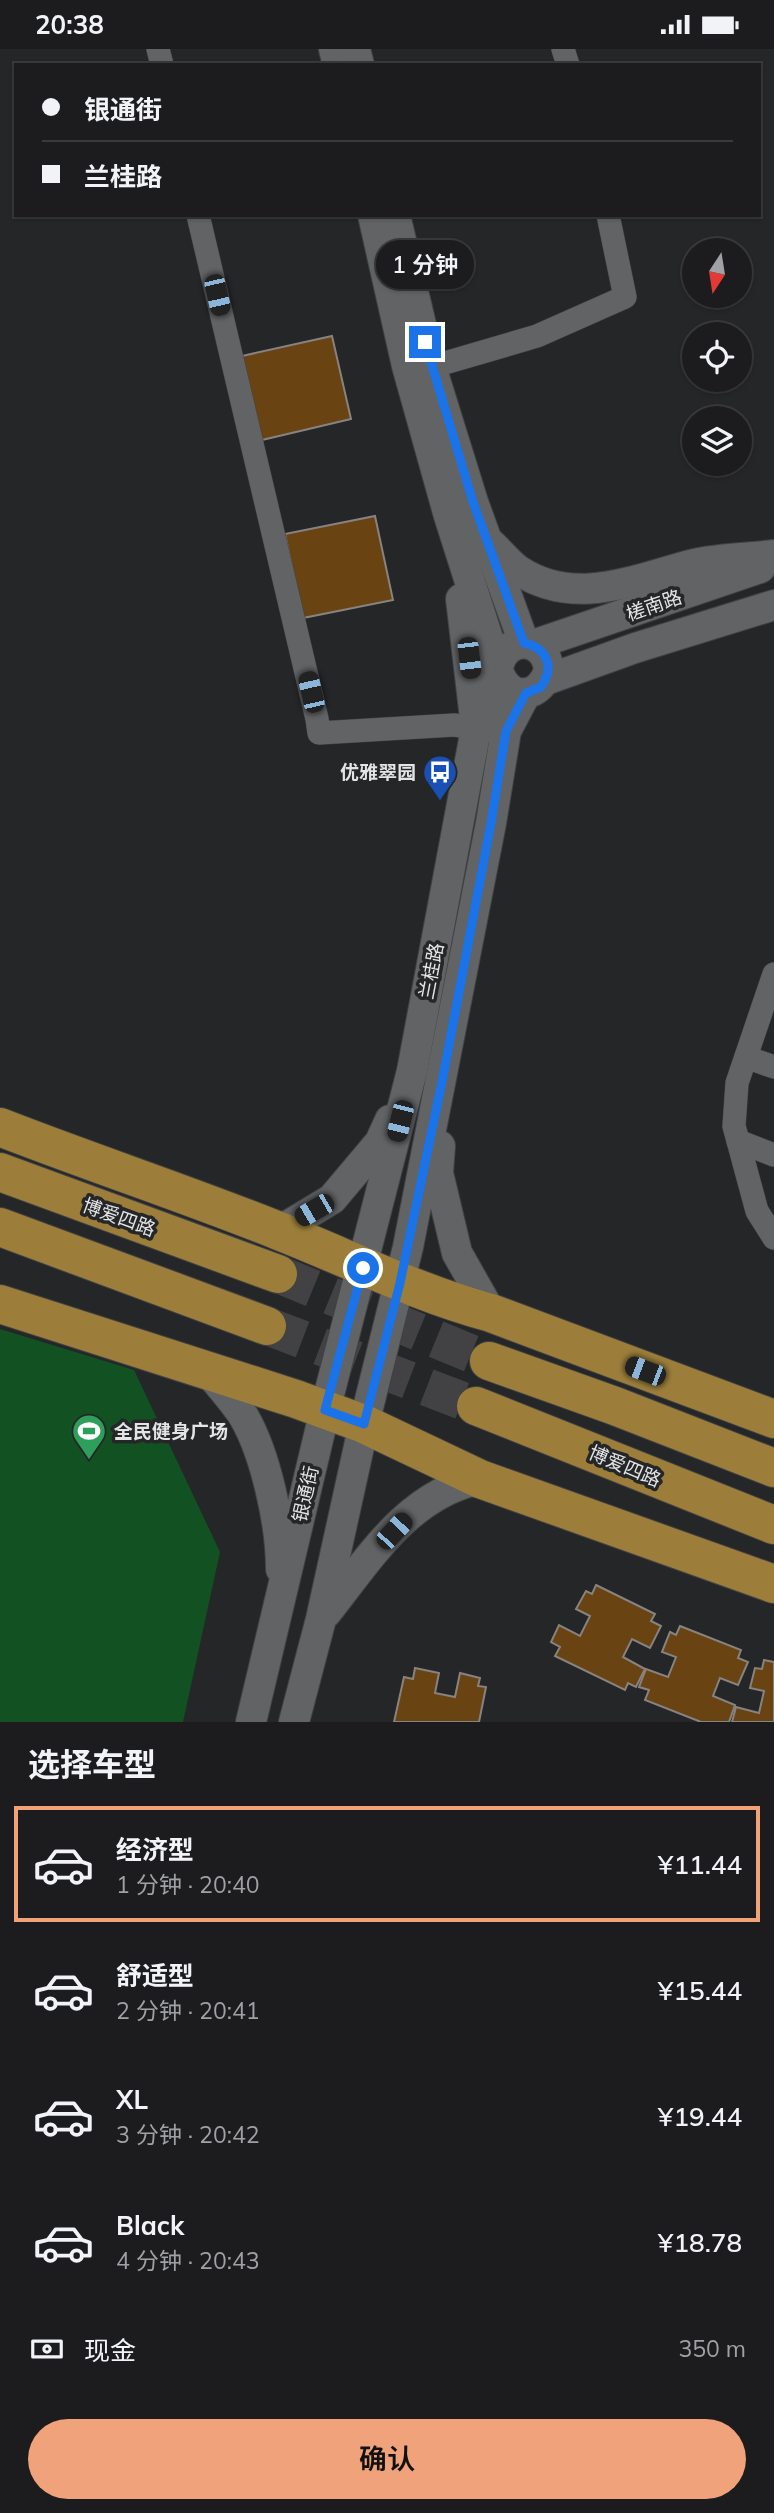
<!DOCTYPE html>
<html lang="zh">
<meta charset="utf-8">
<style>
:root{--surface:#1c1c1e;--page:#252527;--text:#f1f3f6;--muted:#a0a1a4;--line:#3a3a3c;--accent:#f0a27a}
body{margin:0;font-family:Mulish,"Noto Sans SC",sans-serif;background:var(--page);color:var(--text);height:100vh;display:flex;flex-direction:column;font-size:26px;white-space:nowrap}
*{box-sizing:border-box;margin:0}
p{font-size:23px;color:var(--muted)}
.icon{flex:none;width:38px;height:38px;fill:none;stroke:currentColor;stroke-width:2;stroke-linecap:round;stroke-linejoin:round}
.map{position:relative;height:1673px;overflow:hidden}
.details{display:flex;flex-direction:column;background:var(--surface);flex:1}
.details>*{flex:none}
.banner{position:absolute;left:14px;top:14px;width:747px;height:154px;border-radius:0px;box-shadow:0 2px 5px #0004,0 0 0 2px var(--line);display:grid;align-content:center;height:154px;padding:0 28px;background:var(--surface)}
.needle{width:46px;rotate:192deg}
.controls{position:absolute;left:682px;top:189px;display:grid;gap:14px}
.controls a{display:grid;place-items:center;width:70px;height:70px;border-radius:50%;background:var(--surface);box-shadow:0 2px 5px #0004,0 0 0 2px var(--line);font-size:35px}
.end{position:absolute;width:32px;height:32px;margin:-16px;border:9px solid #1a73e8;background:#fff;box-shadow:0 0 0 4px #fff}
.from{border-radius:50%}
.bubble{position:absolute;height:49px;border-radius:24px;background:var(--surface);box-shadow:0 2px 5px #0004,0 0 0 2px var(--line);font-size:23px;font-weight:600;line-height:49px;text-align:center}
.car{position:absolute;width:21px;height:42px;margin:-21px -10px;border-radius:9px;box-shadow:0 0 5px 2px #0007;background:linear-gradient(#222 24%,#8ab4d8 0 40%,#222 0 76%,#8ab4d8 0 86%,#222 0)}
.banner b{display:flex;align-items:center;gap:24px;height:66px;font-size:26px}
.banner b+b{border-top:2px solid var(--line)}
.banner i{width:18px;height:18px;background:var(--text)}
ul{padding:0;list-style:none}
li{display:flex;align-items:center;gap:21px;height:116px;margin:0 14px 10px;padding:0 14px;border:4px solid transparent;border-radius:0px}
li div{flex:1}
li b{display:block;font-size:26px}
li em{font-style:normal;font-weight:600}
li.selected{border-color:var(--accent)}
li>.icon{width:63px;height:63px;stroke-width:1.5}
h2{padding:0 28px;font-size:32px;line-height:84px}
.pay{display:flex;align-items:center;gap:18px;height:77px;padding:0 28px;font-size:26px}
.pay p{margin-inline-start:auto}
.button{display:flex;gap:14px;margin-top:auto;padding:14px 28px}
.button a{flex:1;height:80px;border-radius:42px;background:var(--accent);color:#111;font-size:28px;font-weight:600;line-height:80px;text-align:center}
.status{display:flex;justify-content:space-between;align-items:center;height:49px;padding:0 35px;background:var(--surface);direction:ltr}
.status svg{height:19px;fill:currentColor}
.map>svg:first-child{display:block}
.green{fill:#125222}
.building{fill:#6a4312;stroke:#868381;stroke-width:2}
.lines{fill:none;stroke-linecap:round;stroke-linejoin:round}
.trunk-tunnel{stroke:#424244;stroke-width:38;stroke-dasharray:38 19;stroke-linecap:butt}
.minor-casing{stroke:#414244;stroke-width:24}
.tertiary-casing{stroke:#414244;stroke-width:32}
.trunk-casing{stroke:#414244;stroke-width:40}
.minor{stroke:#616365;stroke-width:23}
.tertiary{stroke:#616365;stroke-width:30}
.trunk{stroke:#9c7e3a;stroke-width:38}
.route{stroke:#1a73e8;stroke-width:9}
.labels{text-anchor:middle;stroke-width:7;stroke-linejoin:round;paint-order:stroke}
.street-label{font-size:19px;fill:#e3e4e6;stroke:#252628}
.poi-label{font-size:19px;font-weight:bold;fill:#e3e4e6;stroke:#252628;text-anchor:end}
</style>
<div class="status"><b>20:38</b><svg viewBox="0 0 49 12"><path d="M0 12V9h3v3zM5 12V6h3v6zM10 12V3h3v9zM15 12V0h3v12zM26 1h20v11H26zM47 4h2v5h-2z"/></svg></div>
<div class="map">
<svg width="774" height="1673" viewBox="0 0 774 1673">
<rect width="100%" height="100%" fill="#252628"/>
<polygon class="green" points="0,1280 134,1321 220,1503 183,1673 0,1673"/>
<g class="building">
<polygon points="332,287 351,370 262,391 242,307"/>
<polygon points="375,467 393,551 303,569 285,485"/>
<polygon points="596,1536 655,1565 651,1572 661,1577 650,1599 632,1590 623,1608 645,1620 636,1638 628,1634 625,1641 555,1607 560,1598 551,1593 559,1576 580,1587 590,1567 576,1560 586,1542 592,1545"/>
<polygon points="680,1577 741,1601 738,1609 748,1613 738,1636 720,1629 713,1647 735,1656 729,1673 701,1673 645,1651 649,1641 639,1638 646,1620 668,1628 676,1608 662,1603 670,1583 676,1586"/>
<polygon points="764,1611 774,1613 774,1673 732,1673 736,1658 759,1664 764,1642 750,1639 755,1619 762,1620"/>
<polygon points="415,1619 439,1624 435,1644 455,1648 460,1624 480,1629 478,1637 486,1638 479,1673 394,1673 404,1628 413,1630"/>
</g>
<g class="lines">
<g class="trunk-tunnel">
<polyline points="278,1225 489,1312"/>
<polyline points="267,1277 476,1357"/>
</g>
<g class="minor-casing">
<g id="minor">
<polyline points="158,0 162,16"/>
<polyline points="563,0 568,16"/>
<polyline points="198,166 317,670 319,684 454,676 490,681"/>
<polyline points="431,318 537,287 625,248 608,166"/>
<polyline points="774,925 737,1034 734,1077 757,1162 774,1189"/>
<polyline points="746,1008 774,1018"/>
<polyline points="738,1092 774,1106"/>
</g>
</g>
<g class="tertiary-casing">
<g id="tertiary">
<polyline points="334,0 338,16"/>
<polyline points="355,0 359,16"/>
<path d="M 373,166 L 407,317 L 449,467 L 500,627 C 513,654 541,648 549,621 C 546,587 504,585 498,619"/>
<polyline points="395,166 431,318 473,453 524,594"/>
<path d="M 491,495 C 500,503 508,514 518,521 C 575,559 635,530 694,515 C 719,509 748,509 774,506"/>
<polyline points="461,550 476,678"/>
<polyline points="533,596 760,519"/>
<polyline points="546,631 635,599 774,556"/>
<polyline points="440,1097 438,1124 457,1204 491,1264"/>
<polyline points="279,1182 332,1150 380,1093 390,1071"/>
<path d="M 207,1321 C 219,1336 234,1352 244,1368 C 266,1406 281,1476 281,1520"/>
<path d="M 326,1564 C 369,1510 408,1445 480,1430"/>
<polyline points="251,1673 325,1361 412,1022 476,680 500,627"/>
<polyline points="294,1673 321,1570 364,1375 408,1198 491,774 506,682 526,644"/>
</g>
</g>
<g class="trunk-casing">
<g id="trunk">
<path d="M 0,1078 C 92,1114 187,1145 279,1182 C 350,1210 417,1244 491,1264 L 774,1370"/>
<polyline points="0,1123 278,1225"/>
<polyline points="0,1178 267,1277"/>
<polyline points="0,1255 296,1350 364,1375 480,1430 774,1535"/>
<polyline points="489,1312 615,1357 774,1419"/>
<polyline points="476,1357 774,1476"/>
</g>
</g>
<use href="#minor" class="minor"/>
<use href="#tertiary" class="tertiary"/>
<use href="#trunk" class="trunk"/>
</g>
<g class="lines">
<path class="route" d="M 363,1219 L 325,1361 L 364,1375 L 400,1234 L 443,1028 L 491,774 L 506,682 L 526,644 L 541,638 C 555,618 547,599 524,594 L 473,453 L 425,293"/>
</g>
<defs>
<g id="bus-pin" transform="scale(1.75)"><path d="M0 17L-7.5 6A9.5 9.5 0 1 1 7.5 6Z" fill="#1a4fb4" stroke="#252628"/><path d="M-5-6H5V4H4V6H2V4H-2V6H-4V4H-5ZM-3.5-4V0h7V-4ZM-3.5 1.2v1.5H-2V1.2ZM2 1.2v1.5H3.5V1.2Z" fill="#fff"/></g>
<g id="stadium-pin" transform="scale(1.75)"><path d="M0 17L-7.5 6A9.5 9.5 0 1 1 7.5 6Z" fill="#2e9e5b" stroke="#252628"/><path d="M0-5a6.5 5 0 1 0 0 10a6.5 5 0 1 0 0-10ZM-3.5-1.8h7v3.6h-7Z" fill="#fff"/></g>
</defs>
<g fill-rule="evenodd">
<use href="#bus-pin" x="440" y="723"/>
<use href="#stadium-pin" x="89" y="1382"/>
</g>
<g class="labels">
<g class="street-label">
<text transform="translate(654 556) rotate(-19)" y="7">槎南路</text>
<text transform="translate(431 922) rotate(-79)" y="7">兰桂路</text>
<text transform="translate(119 1168) rotate(20)" y="7">博爱四路</text>
<text transform="translate(625 1417) rotate(23)" y="7">博爱四路</text>
<text transform="translate(305 1445) rotate(-77)" y="7">银通街</text>
</g>
<g class="poi-label">
<text x="416" y="730">优雅翠园</text>
<text x="114" y="1389" text-anchor="start">全民健身广场</text>
</g>
</g>
</svg>
<div class="controls">
<a><svg class="needle" viewBox="-14 -14 28 28"><path d="M0-13l5 13h-10z" fill="#e53935"/><path d="M0 13l5-13h-10z" fill="#a0a1a4"/></svg></a>
<a><svg class="icon" aria-label="locate" viewBox="0 0 24 24"><circle cx="12" cy="12" r="6"/><path d="M12 2v4M12 18v4M2 12h4M18 12h4"/></svg></a>
<a><svg class="icon" aria-label="layers" viewBox="0 0 24 24"><path d="M12 4l9 5-9 5-9-5zM3 14l9 5 9-5"/></svg></a>
</div>
<i class="end from" style="left:363px;top:1219px"></i>
<i class="end" style="left:425px;top:293px"></i>
<div class="bubble" style="left:376px;top:191px;width:98px">1 分钟</div>
<i class="car" style="left:217px;top:246px;rotate:167deg"></i>
<i class="car" style="left:469px;top:609px;rotate:173deg"></i>
<i class="car" style="left:311px;top:643px;rotate:347deg"></i>
<i class="car" style="left:400px;top:1072px;rotate:194deg"></i>
<i class="car" style="left:314px;top:1161px;rotate:240deg"></i>
<i class="car" style="left:645px;top:1322px;rotate:291deg"></i>
<i class="car" style="left:394px;top:1482px;rotate:43deg"></i>
<div class="banner">
<b><i class="from"></i>银通街</b>
<b><i></i>兰桂路</b>
</div>
</div>
<section class="details">
<h2>选择车型</h2>
<ul>
<li class="selected"><svg class="icon" aria-label="car" viewBox="0 0 24 24"><path d="M5 17H2v-5l4-1 3-4h7l3 4 3 1v5h-3M9 17h6M6 11h13"/><circle cx="7" cy="17" r="2"/><circle cx="17" cy="17" r="2"/></svg><div><b>经济型</b><p>1 分钟 · 20:40</p></div><em>¥11.44</em></li>
<li><svg class="icon" aria-label="car" viewBox="0 0 24 24"><path d="M5 17H2v-5l4-1 3-4h7l3 4 3 1v5h-3M9 17h6M6 11h13"/><circle cx="7" cy="17" r="2"/><circle cx="17" cy="17" r="2"/></svg><div><b>舒适型</b><p>2 分钟 · 20:41</p></div><em>¥15.44</em></li>
<li><svg class="icon" aria-label="car" viewBox="0 0 24 24"><path d="M5 17H2v-5l4-1 3-4h7l3 4 3 1v5h-3M9 17h6M6 11h13"/><circle cx="7" cy="17" r="2"/><circle cx="17" cy="17" r="2"/></svg><div><b>XL</b><p>3 分钟 · 20:42</p></div><em>¥19.44</em></li>
<li><svg class="icon" aria-label="car" viewBox="0 0 24 24"><path d="M5 17H2v-5l4-1 3-4h7l3 4 3 1v5h-3M9 17h6M6 11h13"/><circle cx="7" cy="17" r="2"/><circle cx="17" cy="17" r="2"/></svg><div><b>Black</b><p>4 分钟 · 20:43</p></div><em>¥18.78</em></li>
</ul>
<div class="pay"><svg class="icon" aria-label="cash" viewBox="0 0 24 24"><path d="M3 7h18v10H3z"/><circle cx="12" cy="12" r="2"/></svg>现金<p>350 m</p></div>
<div class="button"><a>确认</a></div>
</section>
